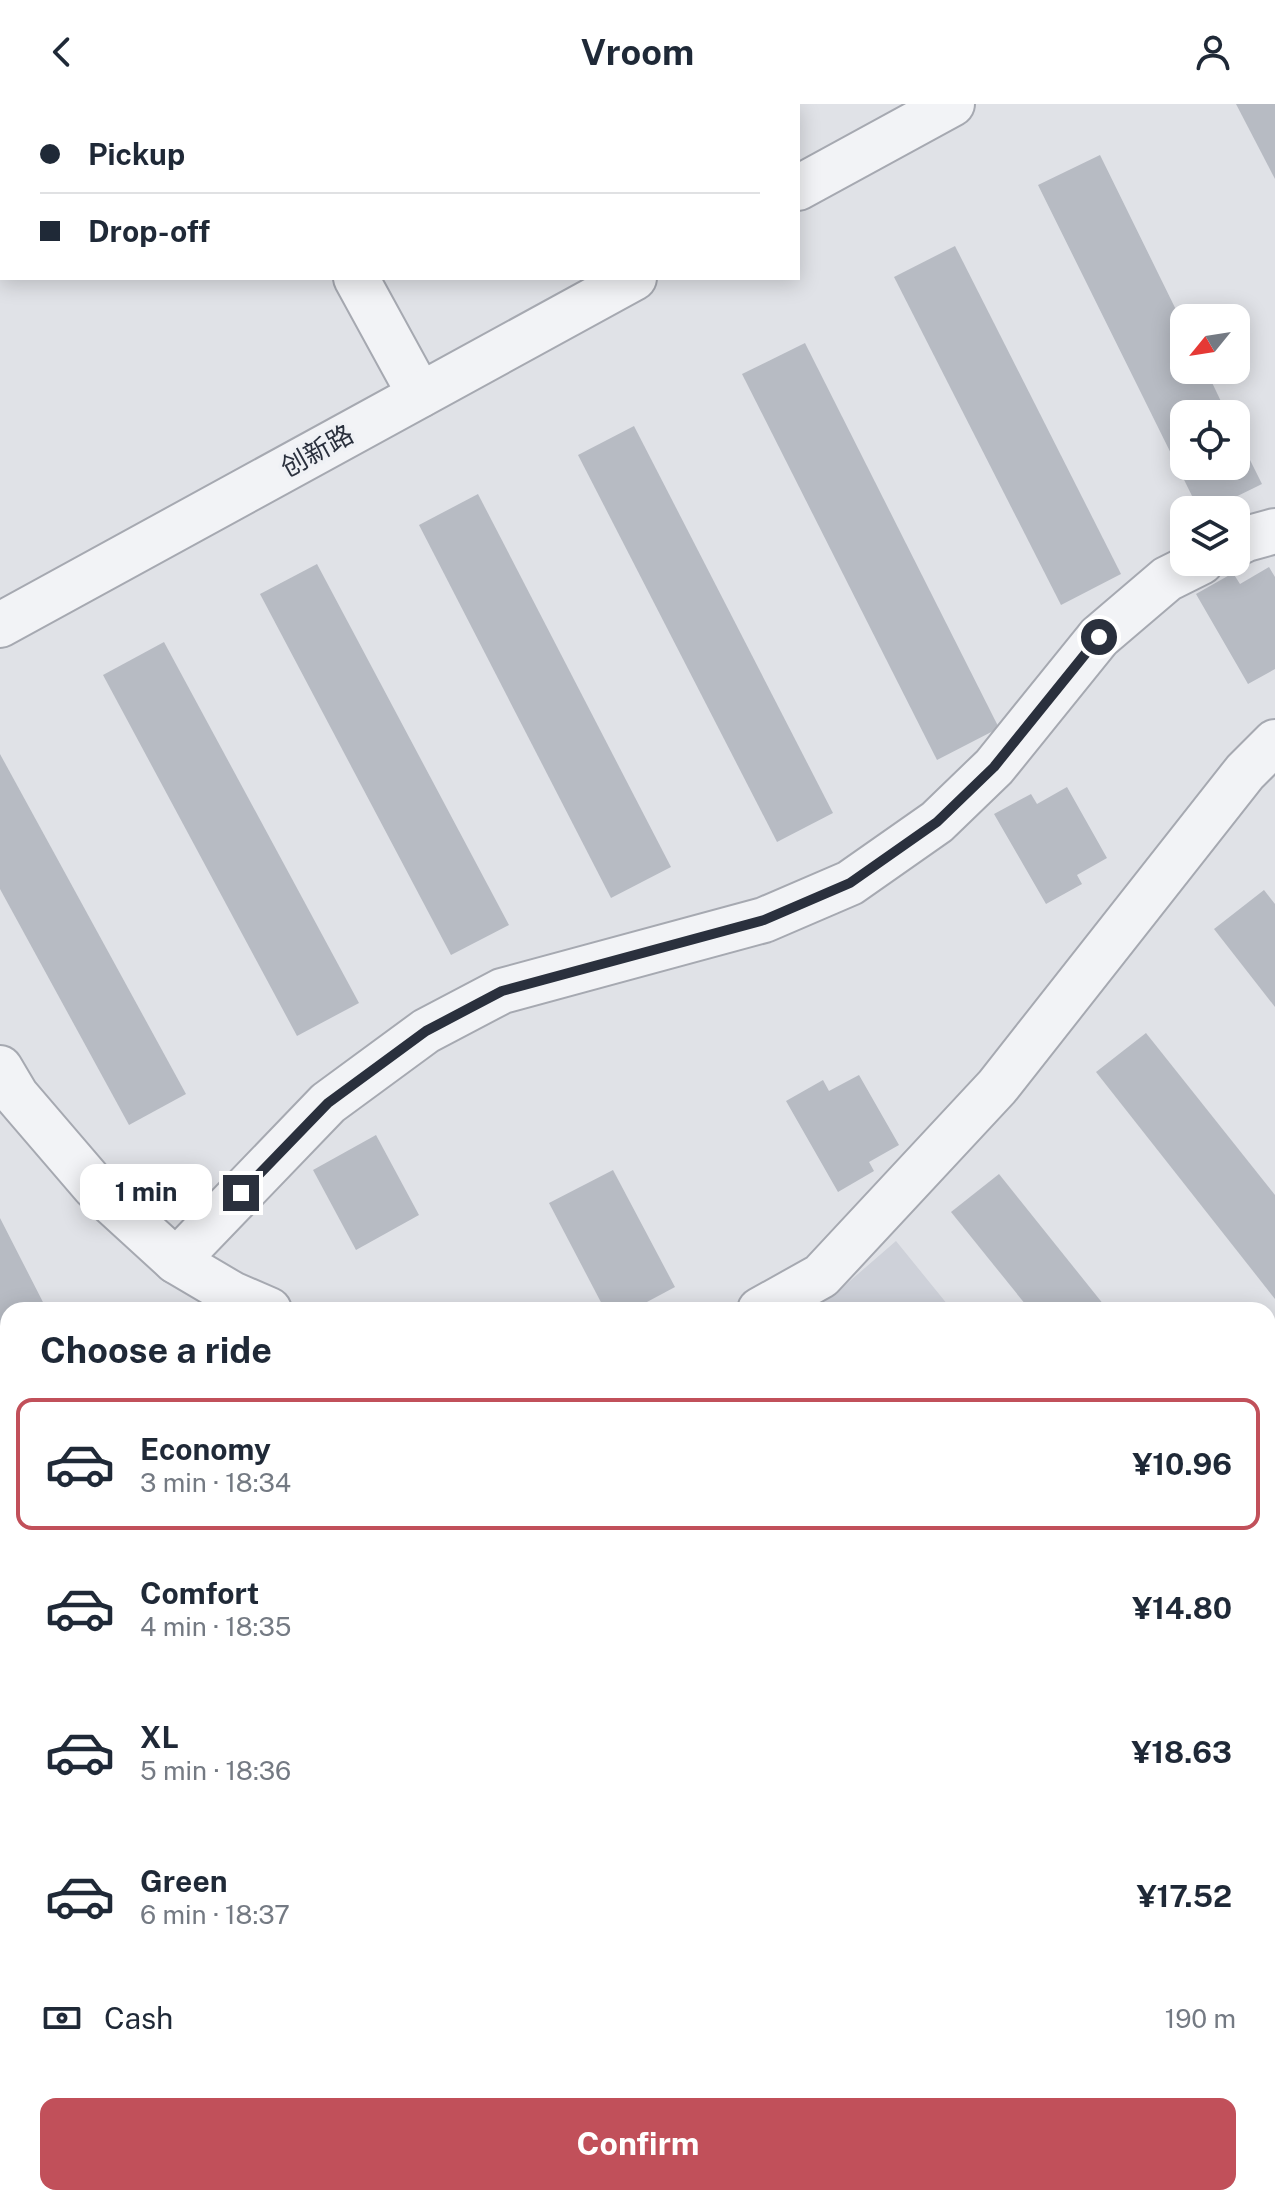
<!DOCTYPE html>
<meta charset="utf-8">
<style>
:root{--surface:#fff;--page:#f2f2f3;--text:#1f2937;--muted:#747a83;--line:#e0e1e3;--accent:#c1505a}
body{margin:0;font-family:"Public Sans","Noto Sans SC",sans-serif;background:var(--page);color:var(--text);height:100vh;display:flex;flex-direction:column;font-size:30px;white-space:nowrap}
*{box-sizing:border-box;margin:0}
p{font-size:26px;color:var(--muted)}
.icon{flex:none;width:44px;height:44px;fill:none;stroke:currentColor;stroke-width:2;stroke-linecap:round;stroke-linejoin:round}
.map{position:relative;flex:1;overflow:hidden}
.side{position:absolute;left:0px;top:1198px;width:1276px;height:904px;display:flex;flex-direction:column;background:var(--surface);border-radius:24px 24px 0 0;box-shadow:0 4px 20px #0003}
.side>*{flex:none}
.hud{position:absolute;left:0px;top:0px;width:800px;height:176px;box-shadow:0 4px 20px #0003;display:grid;align-content:center;height:176px;padding:0 40px;background:var(--surface)}
.needle{width:52px;rotate:240deg}
.controls{position:absolute;left:1170px;top:200px;display:grid;gap:16px}
.controls a{display:grid;place-items:center;width:80px;height:80px;border-radius:16px;background:var(--surface);box-shadow:0 4px 20px #0003;font-size:40px}
.end{position:absolute;width:36px;height:36px;margin:-18px;border:10px solid #2a303d;background:#fff;box-shadow:0 0 0 4px #fff}
.from{border-radius:50%}
.bubble{position:absolute;height:56px;border-radius:16px;background:var(--surface);box-shadow:0 4px 20px #0003;font-size:26px;font-weight:700;line-height:56px;text-align:center}
.hud b{display:flex;align-items:center;gap:28px;height:76px;font-size:30px}
.hud b+b{border-top:2px solid var(--line)}
.hud i{width:20px;height:20px;background:var(--text)}
ul{padding:0;list-style:none}
li{display:flex;align-items:center;gap:24px;height:132px;margin:0 16px 12px;padding:0 24px;border:4px solid transparent;border-radius:16px}
li div{flex:1}
li b{display:block;font-size:30px}
li em{font-style:normal;font-weight:700}
li.current{border-color:var(--accent)}
li>.icon{width:72px;height:72px;stroke-width:1.5}
h2{padding:0 40px;font-size:36px;line-height:96px}
.pay{display:flex;align-items:center;gap:20px;height:88px;padding:0 40px;font-size:30px}
.pay p{margin-inline-start:auto}
.primary-button{display:flex;gap:16px;margin-top:auto;padding:16px 40px}
.primary-button a{flex:1;height:92px;border-radius:16px;background:var(--accent);color:#fff;font-size:32px;font-weight:700;line-height:92px;text-align:center}
header{display:flex;justify-content:space-between;align-items:center;height:104px;padding:0 40px;background:var(--surface);font-size:36px;font-weight:700}
.map>svg:first-child{display:block}
.built{fill:#ced1d9}
.water{fill:#9eaec4}
.building{fill:#b7bbc3}
.lines{fill:none;stroke-linecap:round;stroke-linejoin:round}
.minor-casing{stroke:#a6a9b1;stroke-width:48}
.minor{stroke:#f2f3f6;stroke-width:44}
.route{stroke:#2a303d;stroke-width:10}
.labels{text-anchor:middle;stroke-width:7;stroke-linejoin:round;paint-order:stroke}
.street-label{font-size:26px;fill:#2a303d;stroke:#eff1f5}
</style>
<header><svg class="icon" aria-label="back" viewBox="0 0 24 24"><path d="M15 5l-7 7 7 7"/></svg>Vroom<svg class="icon" aria-label="person" viewBox="0 0 24 24"><circle cx="12" cy="8" r="4"/><path d="M4 21q1-7 8-7t8 7"/></svg></header>
<div class="map">
<svg width="1275" height="2102" viewBox="0 0 1275 2102">
<rect width="100%" height="100%" fill="#e0e2e7"/>
<g class="built">
<polygon points="896,1137 952,1206 806,1206 843,1183"/>
<polygon points="633,2094 863,2094 859,2102 636,2102"/>
</g>
<polygon class="water" points="1275,1727 1275,2102 1081,2102 1085,2094 1268,2094 1268,1740"/>
<g class="building">
<polygon points="1236,0 1275,0 1275,75"/>
<polygon points="1100,51 1184,222 1184,266 1206,266 1227,310 1184,310 1184,362 1236,362 1236,328 1262,380 1209,406 1199,406 1038,81"/>
<polygon points="955,142 1121,470 1061,501 894,173"/>
<polygon points="805,239 999,624 937,656 742,270"/>
<polygon points="634,322 833,709 777,738 578,351"/>
<polygon points="478,390 671,763 611,794 419,421"/>
<polygon points="317,460 509,821 451,851 260,490"/>
<polygon points="1269,463 1275,473 1275,565 1248,580 1196,490 1233,469 1240,480"/>
<polygon points="164,538 359,899 297,932 103,571"/>
<polygon points="0,650 186,990 129,1021 0,785"/>
<polygon points="1067,683 1107,754 1077,771 1082,780 1046,800 994,710 1031,690 1037,700"/>
<polygon points="1264,786 1275,800 1275,903 1214,825"/>
<polygon points="1146,929 1275,1091 1275,1195 1096,968"/>
<polygon points="859,971 899,1041 869,1058 874,1067 838,1088 786,997 823,976 829,987"/>
<polygon points="376,1031 419,1111 356,1146 313,1066"/>
<polygon points="613,1066 675,1183 632,1206 605,1206 549,1099"/>
<polygon points="999,1070 1108,1206 1030,1206 951,1108"/>
<polygon points="0,1114 47,1206 8,1206 8,1311 0,1315"/>
<polygon points="0,1497 8,1513 8,1751 0,1735"/>
</g>
<g class="lines">
<g class="minor-casing">
<g id="minor">
<polyline points="260,0 261,2"/>
<polyline points="798,84 952,0"/>
<polyline points="356,174 420,291"/>
<polyline points="1236,440 1246,435 1275,427"/>
<polyline points="0,521 634,174"/>
<polyline points="0,964 16,991 94,1082 176,1157 232,1190 269,1206"/>
<polyline points="176,1157 328,999 426,927 502,887 764,816 850,779 937,718 994,663 1099,533 1167,475 1201,458"/>
<polyline points="760,1206 821,1172 997,983 1245,668 1275,638"/>
<polyline points="1268,1593 1275,1580"/>
<polyline points="1005,2102 1008,2094"/>
</g>
</g>
<use href="#minor" class="minor"/>
</g>
<g class="lines">
<polyline class="route" points="241,1089 328,999 426,927 502,887 764,816 850,779 937,718 994,663 1099,533"/>
</g>
<g class="labels">
<g class="street-label">
<text transform="translate(317 347) rotate(-29)" y="9">创新路</text>
</g>
</g>
</svg>
<div class="controls">
<a><svg class="needle" viewBox="-14 -14 28 28"><path d="M0-13l5 13h-10z" fill="#e53935"/><path d="M0 13l5-13h-10z" fill="#747a83"/></svg></a>
<a><svg class="icon" aria-label="locate" viewBox="0 0 24 24"><circle cx="12" cy="12" r="6"/><path d="M12 2v4M12 18v4M2 12h4M18 12h4"/></svg></a>
<a><svg class="icon" aria-label="layers" viewBox="0 0 24 24"><path d="M12 4l9 5-9 5-9-5zM3 14l9 5 9-5"/></svg></a>
</div>
<i class="end from" style="left:1099px;top:533px"></i>
<i class="end" style="left:241px;top:1089px"></i>
<div class="bubble" style="left:80px;top:1060px;width:132px">1 min</div>
<div class="hud">
<b><i class="from"></i>Pickup</b>
<b><i></i>Drop-off</b>
</div>
<section class="side">
<h2>Choose a ride</h2>
<ul>
<li class="current"><svg class="icon" aria-label="car" viewBox="0 0 24 24"><path d="M5 17H2v-5l4-1 3-4h7l3 4 3 1v5h-3M9 17h6M6 11h13"/><circle cx="7" cy="17" r="2"/><circle cx="17" cy="17" r="2"/></svg><div><b>Economy</b><p>3 min · 18:34</p></div><em>¥10.96</em></li>
<li><svg class="icon" aria-label="car" viewBox="0 0 24 24"><path d="M5 17H2v-5l4-1 3-4h7l3 4 3 1v5h-3M9 17h6M6 11h13"/><circle cx="7" cy="17" r="2"/><circle cx="17" cy="17" r="2"/></svg><div><b>Comfort</b><p>4 min · 18:35</p></div><em>¥14.80</em></li>
<li><svg class="icon" aria-label="car" viewBox="0 0 24 24"><path d="M5 17H2v-5l4-1 3-4h7l3 4 3 1v5h-3M9 17h6M6 11h13"/><circle cx="7" cy="17" r="2"/><circle cx="17" cy="17" r="2"/></svg><div><b>XL</b><p>5 min · 18:36</p></div><em>¥18.63</em></li>
<li><svg class="icon" aria-label="car" viewBox="0 0 24 24"><path d="M5 17H2v-5l4-1 3-4h7l3 4 3 1v5h-3M9 17h6M6 11h13"/><circle cx="7" cy="17" r="2"/><circle cx="17" cy="17" r="2"/></svg><div><b>Green</b><p>6 min · 18:37</p></div><em>¥17.52</em></li>
</ul>
<div class="pay"><svg class="icon" aria-label="cash" viewBox="0 0 24 24"><path d="M3 7h18v10H3z"/><circle cx="12" cy="12" r="2"/></svg>Cash<p>190 m</p></div>
<div class="primary-button"><a>Confirm</a></div>
</section>
</div>
